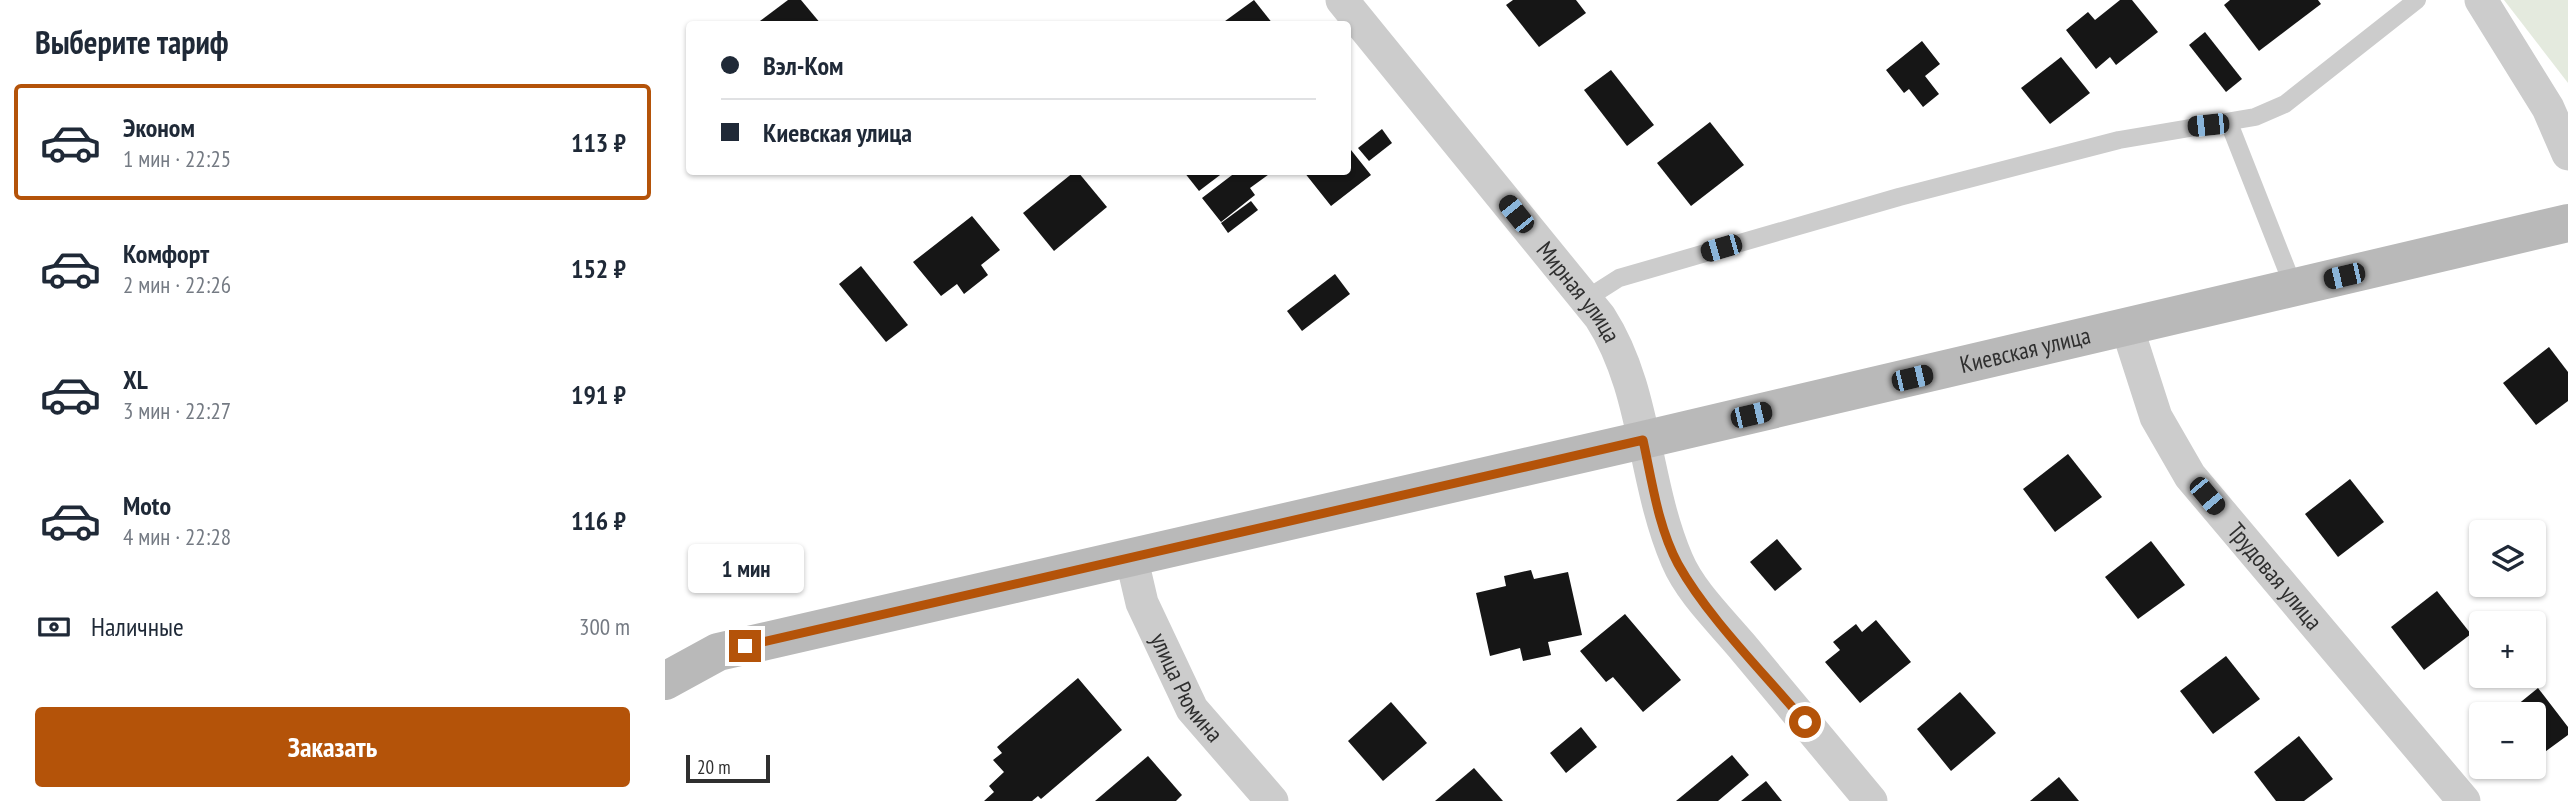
<!DOCTYPE html>
<html lang="ru">
<meta charset="utf-8">
<style>
:root{--surface:#fff;--page:#f2f2f3;--text:#1f2937;--muted:#747a83;--line:#e0e1e3;--accent:#b45309}
body{margin:0;font-family:"PT Sans Narrow",sans-serif;background:var(--page);color:var(--text);height:100vh;display:flex;flex-direction:column;font-size:26px;white-space:nowrap}
*{box-sizing:border-box;margin:0}
p{font-size:23px;color:var(--muted)}
.icon{flex:none;width:38px;height:38px;fill:none;stroke:currentColor;stroke-width:2;stroke-linecap:round;stroke-linejoin:round}
.map{position:relative;flex:1;overflow:hidden}
.sheet{display:flex;flex-direction:column;background:var(--surface);width:665px}
.sheet>*{flex:none}
.top-card{position:absolute;left:21px;top:21px;width:665px;height:154px;border-radius:7px;box-shadow:0 2px 5px #0004;display:grid;align-content:center;height:154px;padding:0 35px;background:var(--surface)}
.controls{position:absolute;left:1804px;top:520px;display:grid;gap:14px}
.controls a{display:grid;place-items:center;width:77px;height:77px;border-radius:7px;background:var(--surface);box-shadow:0 2px 5px #0004;font-size:35px}
.scale{position:absolute;left:21px;bottom:18px;width:84px;box-sizing:border-box;padding-left:7px;border:4px solid #2f2f2f;border-top:0;font-size:19px;line-height:24px;white-space:nowrap;color:#2f2f2f;-webkit-text-stroke:5px #fff;paint-order:stroke}
.end{position:absolute;width:32px;height:32px;margin:-16px;border:9px solid #b45309;background:#fff;box-shadow:0 0 0 4px #fff}
.from{border-radius:50%}
.bubble{position:absolute;height:49px;border-radius:7px;background:var(--surface);box-shadow:0 2px 5px #0004;font-size:23px;font-weight:700;line-height:49px;text-align:center}
.car{position:absolute;width:21px;height:42px;margin:-21px -10px;border-radius:9px;box-shadow:0 0 5px 2px #0007;background:linear-gradient(#222 24%,#8ab4d8 0 40%,#222 0 76%,#8ab4d8 0 86%,#222 0)}
.top-card b{display:flex;align-items:center;gap:24px;height:66px;font-size:26px}
.top-card b+b{border-top:2px solid var(--line)}
.top-card i{width:18px;height:18px;background:var(--text)}
ul{padding:0;list-style:none}
li{display:flex;align-items:center;gap:21px;height:116px;margin:0 14px 10px;padding:0 21px;border:4px solid transparent;border-radius:7px}
li div{flex:1}
li b{display:block;font-size:26px}
li em{font-style:normal;font-weight:700}
li.on{border-color:var(--accent)}
li>.icon{width:63px;height:63px;stroke-width:1.5}
h2{padding:0 35px;font-size:32px;line-height:84px}
.pay{display:flex;align-items:center;gap:18px;height:77px;padding:0 35px;font-size:26px}
.pay p{margin-inline-start:auto}
.button{display:flex;gap:14px;margin-top:auto;padding:14px 35px}
.button a{flex:1;height:80px;border-radius:7px;background:var(--accent);color:#fff;font-size:28px;font-weight:700;line-height:80px;text-align:center}
main{display:flex;flex:1;min-height:0}
.map>svg:first-child{display:block}
.green{fill:#e4eade}
.building{fill:#161616}
.lines{fill:none;stroke-linecap:round;stroke-linejoin:round}
.lane{stroke:#ccc;stroke-width:18}
.street{stroke:#ccc;stroke-width:33}
.secondary{stroke:#b9b9b9;stroke-width:38}
.route{stroke:#b45309;stroke-width:9}
.labels{text-anchor:middle;stroke-width:7;stroke-linejoin:round;paint-order:stroke}
.street-label{font-size:24px;fill:#2f2f2f;stroke:#fff}
</style>
<main>
<section class="sheet">
<h2>Выберите тариф</h2>
<ul>
<li class="on"><svg class="icon" aria-label="car" viewBox="0 0 24 24"><path d="M5 17H2v-5l4-1 3-4h7l3 4 3 1v5h-3M9 17h6M6 11h13"/><circle cx="7" cy="17" r="2"/><circle cx="17" cy="17" r="2"/></svg><div><b>Эконом</b><p>1 мин · 22:25</p></div><em>113 ₽</em></li>
<li><svg class="icon" aria-label="car" viewBox="0 0 24 24"><path d="M5 17H2v-5l4-1 3-4h7l3 4 3 1v5h-3M9 17h6M6 11h13"/><circle cx="7" cy="17" r="2"/><circle cx="17" cy="17" r="2"/></svg><div><b>Комфорт</b><p>2 мин · 22:26</p></div><em>152 ₽</em></li>
<li><svg class="icon" aria-label="car" viewBox="0 0 24 24"><path d="M5 17H2v-5l4-1 3-4h7l3 4 3 1v5h-3M9 17h6M6 11h13"/><circle cx="7" cy="17" r="2"/><circle cx="17" cy="17" r="2"/></svg><div><b>XL</b><p>3 мин · 22:27</p></div><em>191 ₽</em></li>
<li><svg class="icon" aria-label="car" viewBox="0 0 24 24"><path d="M5 17H2v-5l4-1 3-4h7l3 4 3 1v5h-3M9 17h6M6 11h13"/><circle cx="7" cy="17" r="2"/><circle cx="17" cy="17" r="2"/></svg><div><b>Moto</b><p>4 мин · 22:28</p></div><em>116 ₽</em></li>
</ul>
<div class="pay"><svg class="icon" aria-label="cash" viewBox="0 0 24 24"><path d="M3 7h18v10H3z"/><circle cx="12" cy="12" r="2"/></svg>Наличные<p>300 m</p></div>
<div class="button"><a>Заказать</a></div>
</section>
<div class="map">
<svg width="1903" height="801" viewBox="0 0 1903 801">
<rect width="100%" height="100%" fill="#fff"/>
<polygon class="green" points="1839,0 1903,0 1903,83"/>
<g class="building">
<polygon points="123,0 136,0 156,24 91,24"/>
<polygon points="589,0 608,24 556,24"/>
<polygon points="848,0 911,0 921,13 874,47 841,5"/>
<polygon points="1455,0 1467,0 1493,32 1451,65 1445,57 1431,69 1401,30 1423,12 1430,20"/>
<polygon points="1565,0 1653,0 1656,4 1594,51 1559,5"/>
<polygon points="1540,32 1577,79 1561,92 1524,45"/>
<polygon points="1257,41 1275,64 1260,76 1274,94 1258,107 1244,89 1239,93 1221,70"/>
<polygon points="1396,57 1425,93 1385,124 1356,88"/>
<polygon points="946,70 989,125 962,146 919,90"/>
<polygon points="1045,122 1079,165 1026,206 992,163"/>
<polygon points="717,129 727,143 704,161 693,148"/>
<polygon points="682,145 706,175 666,206 639,172 682,172"/>
<polygon points="409,172 413,172 442,207 389,251 358,213"/>
<polygon points="519,172 559,172 534,191"/>
<polygon points="571,172 607,172 585,188 590,195 556,222 537,198"/>
<polygon points="586,201 593,210 563,233 556,223"/>
<polygon points="307,216 335,250 316,265 323,275 299,294 292,284 276,296 248,262"/>
<polygon points="196,266 243,325 221,342 174,284"/>
<polygon points="670,274 685,294 637,331 622,311"/>
<polygon points="1884,347 1903,372 1903,401 1871,425 1838,383"/>
<polygon points="1403,454 1437,497 1390,532 1358,489"/>
<polygon points="1685,479 1719,522 1673,557 1640,514"/>
<polygon points="1112,539 1137,569 1110,591 1085,562"/>
<polygon points="1486,541 1520,585 1473,619 1440,577"/>
<polygon points="866,570 869,579 903,572 917,635 883,642 886,655 858,661 855,648 825,656 811,593 841,586 839,576"/>
<polygon points="1772,591 1806,634 1759,670 1726,627"/>
<polygon points="960,614 1016,680 978,712 948,677 941,682 915,651"/>
<polygon points="1211,620 1246,662 1195,703 1160,662 1175,650 1168,642 1191,624 1197,632"/>
<polygon points="1561,656 1595,699 1548,734 1515,691"/>
<polygon points="413,678 457,730 376,799 373,796 367,801 319,801 329,792 324,786 339,772 328,760 337,753 332,747"/>
<polygon points="1873,688 1903,727 1903,735 1869,760 1869,714 1841,714"/>
<polygon points="1295,692 1331,733 1286,771 1252,729"/>
<polygon points="726,702 762,743 718,781 683,741"/>
<polygon points="916,727 932,747 901,773 885,753"/>
<polygon points="1634,736 1668,779 1639,801 1611,801 1589,772"/>
<polygon points="1067,755 1084,775 1053,801 1011,801"/>
<polygon points="483,756 517,795 511,801 430,801"/>
<polygon points="809,768 838,801 770,801"/>
<polygon points="1394,777 1414,801 1365,801"/>
<polygon points="1101,781 1117,801 1076,801"/>
</g>
<g class="lines">
<g class="lane">
<polyline points="1564,123 1629,288"/>
<polyline points="921,299 954,278 1234,197 1454,140 1590,117 1620,104 1752,0"/>
</g>
<g class="street">
<path id="s1" d="M 677,0 L 935,317 C 982,390 978,481 1012,560 C 1025,591 1054,619 1076,645 C 1119,697 1163,749 1206,801"/>
<polyline points="1816,0 1883,108 1903,154"/>
<path id="s2" d="M 1462,327 L 1491,417 L 1525,476 L 1799,801"/>
<path id="s3" d="M 466,556 L 477,603 L 527,709 L 607,801"/>
</g>
<path class="secondary" id="s4" d="M 0,681 L 53,652 L 978,440 L 1903,223"/>
</g>
<g class="lines">
<path class="route" d="M 80,646 L 978,440 C 987,481 993,527 1013,564 C 1043,618 1100,674 1140,722"/>
</g>
<g class="labels">
<g class="street-label">
<text dy="8" stroke="none"><textPath href="#s1" startOffset="376">Мирная улица</textPath></text>
<text dy="8" stroke="none"><textPath href="#s4" startOffset="1402">Киевская улица</textPath></text>
<text dy="8" stroke="none"><textPath href="#s2" startOffset="294">Трудовая улица</textPath></text>
<text dy="8" stroke="none"><textPath href="#s3" startOffset="144">улица Рюмина</textPath></text>
</g>
</g>
</svg>
<div class="controls">
<a><svg class="icon" aria-label="layers" viewBox="0 0 24 24"><path d="M12 4l9 5-9 5-9-5zM3 14l9 5 9-5"/></svg></a>
<a>+</a>
<a>−</a>
</div>
<div class="scale">20 m</div>
<i class="end from" style="left:1140px;top:722px"></i>
<i class="end" style="left:80px;top:646px"></i>
<div class="bubble" style="left:23px;top:544px;width:116px">1 мин</div>
<i class="car" style="left:1543px;top:125px;rotate:264deg"></i>
<i class="car" style="left:851px;top:214px;rotate:321deg"></i>
<i class="car" style="left:1056px;top:248px;rotate:254deg"></i>
<i class="car" style="left:1679px;top:276px;rotate:257deg"></i>
<i class="car" style="left:1247px;top:378px;rotate:77deg"></i>
<i class="car" style="left:1086px;top:415px;rotate:77deg"></i>
<i class="car" style="left:1542px;top:496px;rotate:140deg"></i>
<div class="top-card">
<b><i class="from"></i>Вэл-Ком</b>
<b><i></i>Киевская улица</b>
</div>
</div>
</main>
